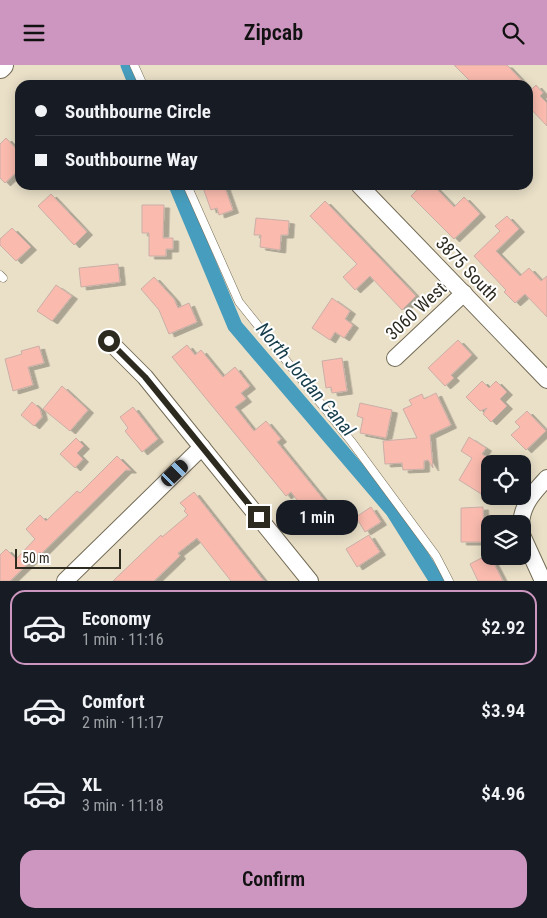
<!DOCTYPE html>
<meta charset="utf-8">
<style>
:root{--surface:#171b24;--page:#242831;--text:#f1f3f6;--muted:#9ea1a6;--line:#363941;--accent:#cc96c0}
body{margin:0;font-family:"Roboto Condensed",sans-serif;background:var(--page);color:var(--text);height:100vh;display:flex;flex-direction:column;font-size:19px;white-space:nowrap}
*{box-sizing:border-box;margin:0}
p{font-size:16px;color:var(--muted)}
.icon{flex:none;width:28px;height:28px;fill:none;stroke:currentColor;stroke-width:2;stroke-linecap:round;stroke-linejoin:round}
.map{position:relative;height:516px;overflow:hidden}
.sheet{display:flex;flex-direction:column;background:var(--surface);flex:1}
.sheet>*{flex:none}
.top-card{position:absolute;left:15px;top:15px;width:518px;height:110px;border-radius:15px;box-shadow:0 2px 12px #0003;display:grid;align-content:center;height:110px;padding:0 20px;background:var(--surface)}
.fabs{position:absolute;left:481px;top:390px;display:grid;gap:10px}
.fabs a{display:grid;place-items:center;width:50px;height:50px;border-radius:10px;background:var(--surface);box-shadow:0 2px 12px #0003;font-size:25px}
.scale{position:absolute;left:15px;bottom:12px;width:106px;box-sizing:border-box;padding-left:5px;border:2px solid #2d2a20;border-top:0;font-size:14px;line-height:18px;white-space:nowrap;color:#2d2a20;-webkit-text-stroke:4px #fff;paint-order:stroke}
.end{position:absolute;width:22px;height:22px;margin:-11px;border:6px solid #2d2a20;background:#fff;box-shadow:0 0 0 2px #fff}
.from{border-radius:50%}
.bubble{position:absolute;height:35px;border-radius:15px;background:var(--surface);box-shadow:0 2px 12px #0003;font-size:16px;font-weight:600;line-height:35px;text-align:center}
.car{position:absolute;width:15px;height:30px;margin:-15px -8px;border-radius:6px;box-shadow:0 0 4px 1px #0007;background:linear-gradient(#222 24%,#8ab4d8 0 40%,#222 0 76%,#8ab4d8 0 86%,#222 0)}
.top-card b{display:flex;align-items:center;gap:18px;height:48px;font-size:19px}
.top-card b+b{border-top:1px solid var(--line)}
.top-card i{width:12px;height:12px;background:var(--text)}
ul{padding:9px 0 0;list-style:none}
li{display:flex;align-items:center;gap:15px;height:75px;margin:0 10px 8px;padding:0 10px;border:2px solid transparent;border-radius:15px}
li div{flex:1}
li b{display:block;font-size:19px}
li em{font-style:normal;font-weight:600}
li.current{border-color:var(--accent)}
li>.icon{width:45px;height:45px;stroke-width:1.5}
.primary-button{display:flex;gap:10px;margin-top:auto;padding:10px 20px}
.primary-button a{flex:1;height:58px;border-radius:15px;background:var(--accent);color:#111;font-size:20px;font-weight:600;line-height:58px;text-align:center}
header{display:flex;justify-content:space-between;align-items:center;height:65px;padding:0 20px;background:var(--accent);color:#111;font-size:22px;font-weight:600}
.map>svg:first-child{display:block}
.lines{fill:none;stroke-linecap:round;stroke-linejoin:round}
.canal{stroke:#479dbd;stroke-width:15}
.building{fill:#fabbae;stroke:#caaea7;filter:url(#shadow)}
.lane-casing{stroke:#736b55;stroke-width:9}
.street-casing{stroke:#736b55;stroke-width:18}
.secondary-casing{stroke:#736b55;stroke-width:24}
.lane{stroke:#fff;stroke-width:8}
.street{stroke:#fff;stroke-width:16}
.secondary{stroke:#fff;stroke-width:22}
.route{stroke:#2d2a20;stroke-width:6}
.labels{text-anchor:middle;stroke-width:4;stroke-linejoin:round;paint-order:stroke}
.street-label{font-size:18px;fill:#2d2a20;stroke:#fff}
.water-label{font-size:19px;font-style:italic;fill:#153c4b;stroke:#fff}
</style>
<header><svg class="icon" aria-label="menu" viewBox="0 0 24 24"><path d="M4 6h16M4 12h16M4 18h16"/></svg>Zipcab<svg class="icon" aria-label="search" viewBox="0 0 24 24"><circle cx="10" cy="10" r="6"/><path d="M15 15l6 6"/></svg></header>
<div class="map">
<svg width="547" height="516" viewBox="0 0 547 516">
<defs>
<filter id="shadow"><feDropShadow dx="5.5" dy="3" stdDeviation="0" flood-color="#0004"/></filter>
</defs>
<rect width="100%" height="100%" fill="#eae0c8"/>
<g class="lines">
<g class="canal">
<polyline points="128,0 136,20"/>
<polyline points="176,120 235,261 393,446 437,516"/>
</g>
</g>
<g class="building">
<polygon points="454,0 507,0 526,20 474,20"/>
<polygon points="536,20 543,28 540,31 547,38 547,61 528,41 528,28"/>
<polygon points="6,73 20,88 20,104 5,118 0,113 0,79"/>
<polygon points="202,120 224,120 233,145 219,150 217,143 211,145"/>
<polygon points="422,120 433,120 454,142 464,132 480,149 454,174 411,131"/>
<polygon points="51,129 87,167 74,180 38,141"/>
<polygon points="325,136 416,231 402,245 370,211 355,225 343,212 357,199 310,151"/>
<polygon points="142,140 164,140 163,173 173,173 173,184 166,184 166,191 149,191 149,168 142,168"/>
<polygon points="507,151 519,164 496,186 520,211 529,203 541,216 547,211 547,252 525,229 515,238 504,227 506,225 474,191 500,166 495,161"/>
<polygon points="256,153 289,156 288,170 281,170 280,185 260,182 261,170 254,170"/>
<polygon points="12,163 31,182 16,196 0,180 0,174"/>
<polygon points="118,199 120,217 81,222 79,203"/>
<polygon points="154,212 174,234 178,243 189,238 197,257 169,269 159,245 141,224"/>
<polygon points="56,220 72,231 52,256 37,246"/>
<polygon points="332,233 350,246 345,254 353,260 344,273 335,267 330,275 312,263"/>
<polygon points="458,275 472,290 451,310 454,313 445,321 428,303"/>
<polygon points="187,280 195,290 201,285 223,312 235,302 250,321 241,328 246,334 235,342 254,366 266,356 281,374 277,377 333,446 316,460 291,427 286,431 172,292"/>
<polygon points="39,281 44,298 28,302 33,320 13,326 5,294 22,289 21,286"/>
<polygon points="342,293 347,326 332,328 331,322 326,323 322,296"/>
<polygon points="482,316 489,323 496,316 507,327 500,334 507,341 491,357 483,349 487,343 480,346 466,332"/>
<polygon points="62,321 88,345 70,366 43,344"/>
<polygon points="436,328 451,360 430,370 433,403 428,395 424,396 424,404 403,405 402,398 385,399 383,376 417,373 403,344 412,340 409,335 422,329 424,334"/>
<polygon points="32,337 40,344 42,352 34,361 21,350"/>
<polygon points="360,338 392,345 386,373 360,368 363,353 357,351"/>
<polygon points="133,342 158,374 142,387 125,366 128,363 120,352"/>
<polygon points="527,346 546,366 526,385 511,370 520,362 515,357"/>
<polygon points="469,372 486,383 482,389 490,394 490,423 483,419 483,430 459,415 472,393 461,386"/>
<polygon points="76,373 84,381 77,388 83,394 75,403 60,389"/>
<polygon points="117,391 131,405 126,405 41,489 40,487 10,516 0,516 0,490 6,484 16,494 35,474 26,464 40,450 46,456 77,426 80,428"/>
<polygon points="194,427 264,516 231,516 197,473 178,488 180,491 154,516 113,516 161,470 162,472 188,450 184,446 186,444 180,438"/>
<polygon points="371,442 381,457 365,467 356,452"/>
<polygon points="483,442 484,477 461,477 461,443"/>
<polygon points="369,470 380,487 357,502 346,484"/>
<polygon points="489,489 490,491 503,516 478,516 470,499"/>
</g>
<g class="lines">
<g class="lane-casing">
<g id="lane">
<polyline points="134,0 143,20"/>
<polyline points="187,120 239,237 351,376 436,491 449,516"/>
<polyline points="0,210 3,213"/>
</g>
</g>
<g class="street-casing">
<g id="street">
<polyline points="359,120 547,315"/>
<polyline points="109,276 145,312 310,516"/>
<polyline points="395,293 464,228"/>
<path d="M 521,459 C 522,439 534,427 547,413"/>
<polyline points="522,470 543,516"/>
<polyline points="65,516 202,382"/>
</g>
</g>
<g class="secondary-casing">
<polyline id="secondary" points="0,2 2,0"/>
</g>
<use href="#lane" class="lane"/>
<use href="#street" class="street"/>
<use href="#secondary" class="secondary"/>
</g>
<g class="lines">
<polyline class="route" points="109,276 145,312 259,452"/>
</g>
<g class="labels">
<g class="street-label">
<text transform="translate(467 204) rotate(46)" y="6">3875 South</text>
<text transform="translate(416 246) rotate(-43)" y="6">3060 West</text>
</g>
<g class="water-label">
<text transform="translate(306 314) rotate(50)" y="7">North Jordan Canal</text>
</g>
</g>
</svg>
<div class="fabs">
<a><svg class="icon" aria-label="locate" viewBox="0 0 24 24"><circle cx="12" cy="12" r="6"/><path d="M12 2v4M12 18v4M2 12h4M18 12h4"/></svg></a>
<a><svg class="icon" aria-label="layers" viewBox="0 0 24 24"><path d="M12 4l9 5-9 5-9-5zM3 14l9 5 9-5"/></svg></a>
</div>
<div class="scale">50 m</div>
<i class="end from" style="left:109px;top:276px"></i>
<i class="end" style="left:259px;top:452px"></i>
<div class="bubble" style="left:276px;top:435px;width:82px">1 min</div>
<i class="car" style="left:175px;top:408px;rotate:46deg"></i>
<div class="top-card">
<b><i class="from"></i>Southbourne Circle</b>
<b><i></i>Southbourne Way</b>
</div>
</div>
<section class="sheet">
<ul>
<li class="current"><svg class="icon" aria-label="car" viewBox="0 0 24 24"><path d="M5 17H2v-5l4-1 3-4h7l3 4 3 1v5h-3M9 17h6M6 11h13"/><circle cx="7" cy="17" r="2"/><circle cx="17" cy="17" r="2"/></svg><div><b>Economy</b><p>1 min · 11:16</p></div><em>$2.92</em></li>
<li><svg class="icon" aria-label="car" viewBox="0 0 24 24"><path d="M5 17H2v-5l4-1 3-4h7l3 4 3 1v5h-3M9 17h6M6 11h13"/><circle cx="7" cy="17" r="2"/><circle cx="17" cy="17" r="2"/></svg><div><b>Comfort</b><p>2 min · 11:17</p></div><em>$3.94</em></li>
<li><svg class="icon" aria-label="car" viewBox="0 0 24 24"><path d="M5 17H2v-5l4-1 3-4h7l3 4 3 1v5h-3M9 17h6M6 11h13"/><circle cx="7" cy="17" r="2"/><circle cx="17" cy="17" r="2"/></svg><div><b>XL</b><p>3 min · 11:18</p></div><em>$4.96</em></li>
</ul>
<div class="primary-button"><a>Confirm</a></div>
</section>
